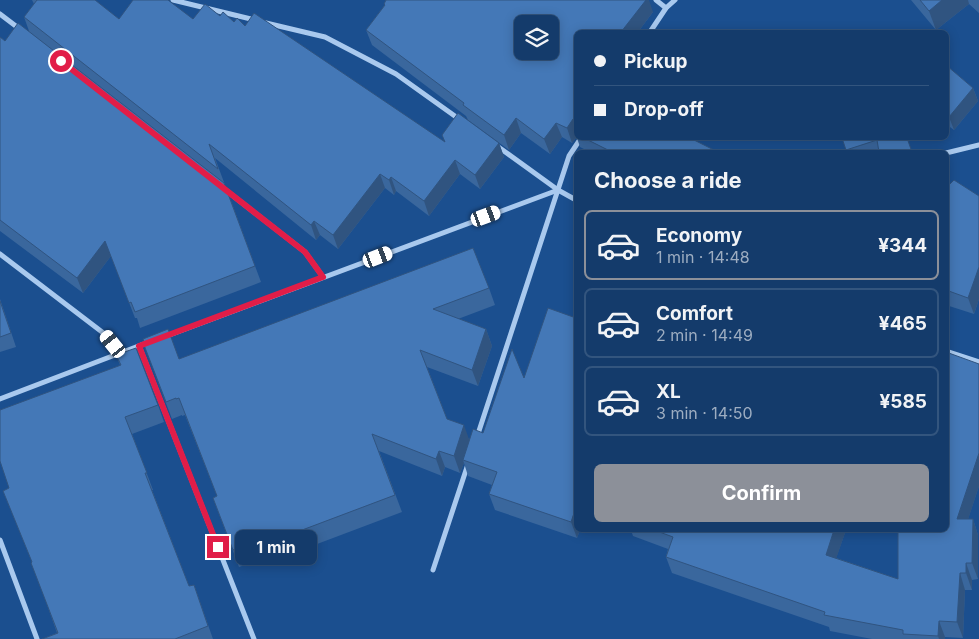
<!DOCTYPE html>
<meta charset="utf-8">
<style>
:root{--surface:#143b6b;--page:#1d4271;--text:#f1f3f6;--muted:#9dadc1;--line:#33557e;--accent:#8c9099}
body{margin:0;font-family:Inter,sans-serif;background:var(--page);color:var(--text);height:100vh;display:flex;flex-direction:column;font-size:19px;white-space:nowrap}
*{box-sizing:border-box;margin:0}
p{font-size:16px;color:var(--muted)}
.icon{flex:none;width:28px;height:28px;fill:none;stroke:currentColor;stroke-width:2;stroke-linecap:round;stroke-linejoin:round}
.map{position:relative;flex:1;overflow:hidden}
.drawer{position:absolute;left:574px;top:150px;width:375px;height:382px;display:flex;flex-direction:column;background:var(--surface);border-radius:8px;box-shadow:0 2px 12px #0003,0 0 0 1px var(--line)}
.drawer>*{flex:none}
.guide{position:absolute;left:574px;top:30px;width:375px;height:110px;border-radius:8px;box-shadow:0 2px 12px #0003,0 0 0 1px var(--line);display:grid;align-content:center;height:110px;padding:0 20px;background:var(--surface)}
.controls{position:absolute;left:514px;top:15px;display:grid;gap:10px}
.controls a{display:grid;place-items:center;width:45px;height:45px;border-radius:8px;background:var(--surface);box-shadow:0 2px 12px #0003,0 0 0 1px var(--line);font-size:25px}
.end{position:absolute;width:22px;height:22px;margin:-11px;border:6px solid #e11d48;background:#fff;box-shadow:0 0 0 2px #fff}
.from{border-radius:50%}
.bubble{position:absolute;height:35px;border-radius:8px;background:var(--surface);box-shadow:0 2px 12px #0003,0 0 0 1px var(--line);font-size:16px;font-weight:700;line-height:35px;text-align:center}
.car{position:absolute;width:15px;height:30px;margin:-15px -8px;border-radius:6px;box-shadow:0 0 4px 1px #0007;background:linear-gradient(#fff 24%,#345 0 40%,#fff 0 76%,#345 0 86%,#fff 0)}
.guide b{display:flex;align-items:center;gap:18px;height:48px;font-size:19px}
.guide b+b{border-top:1px solid var(--line)}
.guide i{width:12px;height:12px;background:var(--text)}
ul{padding:0;list-style:none}
li{display:flex;align-items:center;gap:15px;height:70px;margin:0 10px 8px;padding:0 10px;border:2px solid var(--line);border-radius:8px}
li div{flex:1}
li b{display:block;font-size:19px}
li em{font-style:normal;font-weight:700}
li.current{border-color:var(--accent)}
li>.icon{width:45px;height:45px;stroke-width:1.5}
h2{padding:0 20px;font-size:22px;line-height:60px}
.cta{display:flex;gap:10px;margin-top:auto;padding:10px 20px}
.cta a{flex:1;height:58px;border-radius:8px;background:var(--accent);color:#fff;font-size:20px;font-weight:700;line-height:58px;text-align:center}
.map>svg:first-child{display:block}
.lines{fill:none;stroke-linecap:round;stroke-linejoin:round}
.street{stroke:#a9c9ee;stroke-width:5}
.wall{fill:#3a679d}
.shaded-wall{fill:#305480}
.building{fill:#4478b7;stroke:#305480;fill-rule:evenodd}
.route{stroke:#e11d48;stroke-width:6}
</style>
<div class="map">
<svg width="979" height="639" viewBox="0 0 979 639">
<rect width="100%" height="100%" fill="#1b4f8f"/>
<g class="lines">
<g class="street">
<polyline points="173,0 255,20"/>
<polyline points="656,0 666,8"/>
<polyline points="0,14 21,30"/>
<polyline points="266,23 325,37 396,74 459,119"/>
<polyline points="650,32 666,8 675,0"/>
<polyline points="497,146 558,190 576,200"/>
<polyline points="946,153 979,145"/>
<polyline points="223,188 305,252 323,277"/>
<polyline points="0,254 106,335 120,353"/>
<polyline points="164,337 558,190"/>
<polyline points="139,346 254,639"/>
<polyline points="946,351 979,362"/>
<polyline points="0,399 149,342"/>
<polyline points="477,437 569,156 581,138"/>
<polyline points="0,540 37,639"/>
<polyline points="433,570 468,464"/>
</g>
</g>
<g class="wall">
<polygon points="32,0 95,0 119,19 193,19 220,16 245,26 445,142 499,143 504,157 480,189 460,174 429,216 396,191 394,195 385,188 338,249 320,235 316,240 215,158 261,282 140,328 137,318 135,318 111,256 83,293 0,231 0,37 5,41 29,31 24,17 34,4"/>
<polygon points="911,0 979,0 979,13 969,4 936,30"/>
<polygon points="384,4 653,12 638,32 576,32 576,138 572,143 562,137 550,154 521,133 509,150 468,120 466,116 372,45 366,30 384,6"/>
<polygon points="946,65 973,88 978,101 954,130 946,124"/>
<polygon points="577,138 690,138 718,152 590,152 580,147"/>
<polygon points="842,138 907,138 912,152 847,152"/>
<polygon points="946,188 979,196 979,299 974,314 946,305"/>
<polygon points="489,288 495,305 458,319 486,329 492,346 478,386 427,367 447,419 469,439 483,433 512,349 576,530 580,530 577,538 495,510 489,494 492,485 468,476 464,463 460,473 445,467 442,476 379,451 402,512 280,558 278,553 239,567 213,498 217,496 185,415 182,416 182,415 172,419 144,345 179,359"/>
<polygon points="0,299 16,347 0,352"/>
<polygon points="116,355 158,405 164,422 132,434 153,490 152,490 189,586 194,585 213,639 42,639 57,633 32,562 3,491 9,488 120,365"/>
<polygon points="979,364 979,486 968,519 973,519 978,535 978,579 972,580 972,590 965,590 963,638 945,637 945,639 872,639 830,631 829,627 672,573 666,557 668,549 633,536 631,530 846,530 836,558 898,579"/>
</g>
<g class="shaded-wall">
<polygon points="646,0 649,0 653,12 638,32 621,32"/>
<polygon points="942,0 968,0 969,4 936,30 929,11"/>
<polygon points="973,88 978,101 954,130 949,117"/>
<polygon points="516,118 521,133 509,150 504,135"/>
<polygon points="573,119 576,128 576,133 575,132 576,138 572,143 567,128"/>
<polygon points="556,123 562,137 550,154 544,139"/>
<polygon points="499,143 504,157 480,189 475,175"/>
<polygon points="455,160 460,174 429,216 424,201"/>
<polygon points="380,174 385,188 338,249 333,235"/>
<polygon points="391,177 396,191 394,195 389,180"/>
<polygon points="314,221 320,235 316,240 311,225"/>
<polygon points="105,241 111,256 83,293 77,278"/>
<polygon points="979,267 979,299 974,314 968,298"/>
<polygon points="486,329 492,346 478,386 472,370"/>
<polygon points="464,425 470,442 463,460 464,463 460,473 454,456"/>
<polygon points="439,451 445,467 442,476 436,459"/>
<polygon points="979,453 979,486 963,535 957,519"/>
<polygon points="576,507 576,530 580,530 577,538 571,522"/>
<polygon points="973,519 978,535 978,579 972,563"/>
<polygon points="834,530 846,530 832,571 826,555"/>
<polygon points="966,563 972,580 972,590 966,573"/>
<polygon points="960,573 965,590 963,638 957,622"/>
<polygon points="939,621 945,637 945,639 939,639 938,636"/>
</g>
<g class="building">
<polygon points="37,0 95,0 119,19 133,0 168,0 193,19 205,4 220,16 223,12 234,22 237,18 245,26 254,13 445,142 442,135 458,113 499,143 475,175 455,160 424,201 391,177 389,180 380,174 333,235 314,221 311,225 209,144 218,169 24,17"/>
<path d="M 386,0 L 646,0 L 621,32 L 576,32 L 576,119 L 573,119 L 567,128 L 556,123 L 544,139 L 516,118 L 504,135 L 463,105 L 464,103 L 366,30 L 385,5 L 384,4 ZM 522,24 L 550,24 L 550,51 L 522,51 Z"/>
<polygon points="920,0 942,0 929,11"/>
<polygon points="18,23 224,183 255,266 135,312 131,302 129,303 105,241 77,278 0,220 0,37 5,41"/>
<polygon points="946,65 973,88 949,117 946,115"/>
<polygon points="584,138 690,138 718,152 612,152"/>
<polygon points="842,138 907,138 912,152 879,152 877,140 846,150"/>
<polygon points="954,180 979,196 979,267 968,298 946,290 946,188"/>
<polygon points="473,248 489,288 433,309 486,329 472,370 420,350 447,419 464,425 454,456 439,451 436,459 372,434 395,495 273,541 272,536 233,550 213,498 217,496 179,398 176,399 176,398 166,402 144,345 145,345 143,339 168,329 179,359"/>
<polygon points="0,301 11,333 0,337"/>
<polygon points="548,308 576,318 576,507 571,522 489,494 497,472 463,460 473,429 483,433 512,349 524,378"/>
<polygon points="136,348 158,405 125,417 147,473 145,473 189,586 194,585 208,626 175,639 42,639 58,633 31,563 32,562 3,491 9,488 0,461 0,410 121,365 116,355"/>
<polygon points="946,352 979,364 979,453 957,519 973,519 972,563 966,563 966,573 960,573 957,622 939,621 938,636 903,634 903,630 824,615 825,612 666,557 673,537 654,530 834,530 826,555 898,579 898,530 946,530"/>
</g>
<g class="lines">
<polyline class="route" points="61,61 305,252 323,277 139,346 218,547"/>
</g>
</svg>
<div class="controls">
<a><svg class="icon" aria-label="layers" viewBox="0 0 24 24"><path d="M12 4l9 5-9 5-9-5zM3 14l9 5 9-5"/></svg></a>
</div>
<i class="end from" style="left:61px;top:61px"></i>
<i class="end" style="left:218px;top:547px"></i>
<div class="bubble" style="left:235px;top:530px;width:82px">1 min</div>
<i class="car" style="left:486px;top:216px;rotate:70deg"></i>
<i class="car" style="left:378px;top:257px;rotate:69deg"></i>
<i class="car" style="left:113px;top:344px;rotate:321deg"></i>
<div class="guide">
<b><i class="from"></i>Pickup</b>
<b><i></i>Drop-off</b>
</div>
<section class="drawer">
<h2>Choose a ride</h2>
<ul>
<li class="current"><svg class="icon" aria-label="car" viewBox="0 0 24 24"><path d="M5 17H2v-5l4-1 3-4h7l3 4 3 1v5h-3M9 17h6M6 11h13"/><circle cx="7" cy="17" r="2"/><circle cx="17" cy="17" r="2"/></svg><div><b>Economy</b><p>1 min · 14:48</p></div><em>¥344</em></li>
<li><svg class="icon" aria-label="car" viewBox="0 0 24 24"><path d="M5 17H2v-5l4-1 3-4h7l3 4 3 1v5h-3M9 17h6M6 11h13"/><circle cx="7" cy="17" r="2"/><circle cx="17" cy="17" r="2"/></svg><div><b>Comfort</b><p>2 min · 14:49</p></div><em>¥465</em></li>
<li><svg class="icon" aria-label="car" viewBox="0 0 24 24"><path d="M5 17H2v-5l4-1 3-4h7l3 4 3 1v5h-3M9 17h6M6 11h13"/><circle cx="7" cy="17" r="2"/><circle cx="17" cy="17" r="2"/></svg><div><b>XL</b><p>3 min · 14:50</p></div><em>¥585</em></li>
</ul>
<div class="cta"><a>Confirm</a></div>
</section>
</div>
